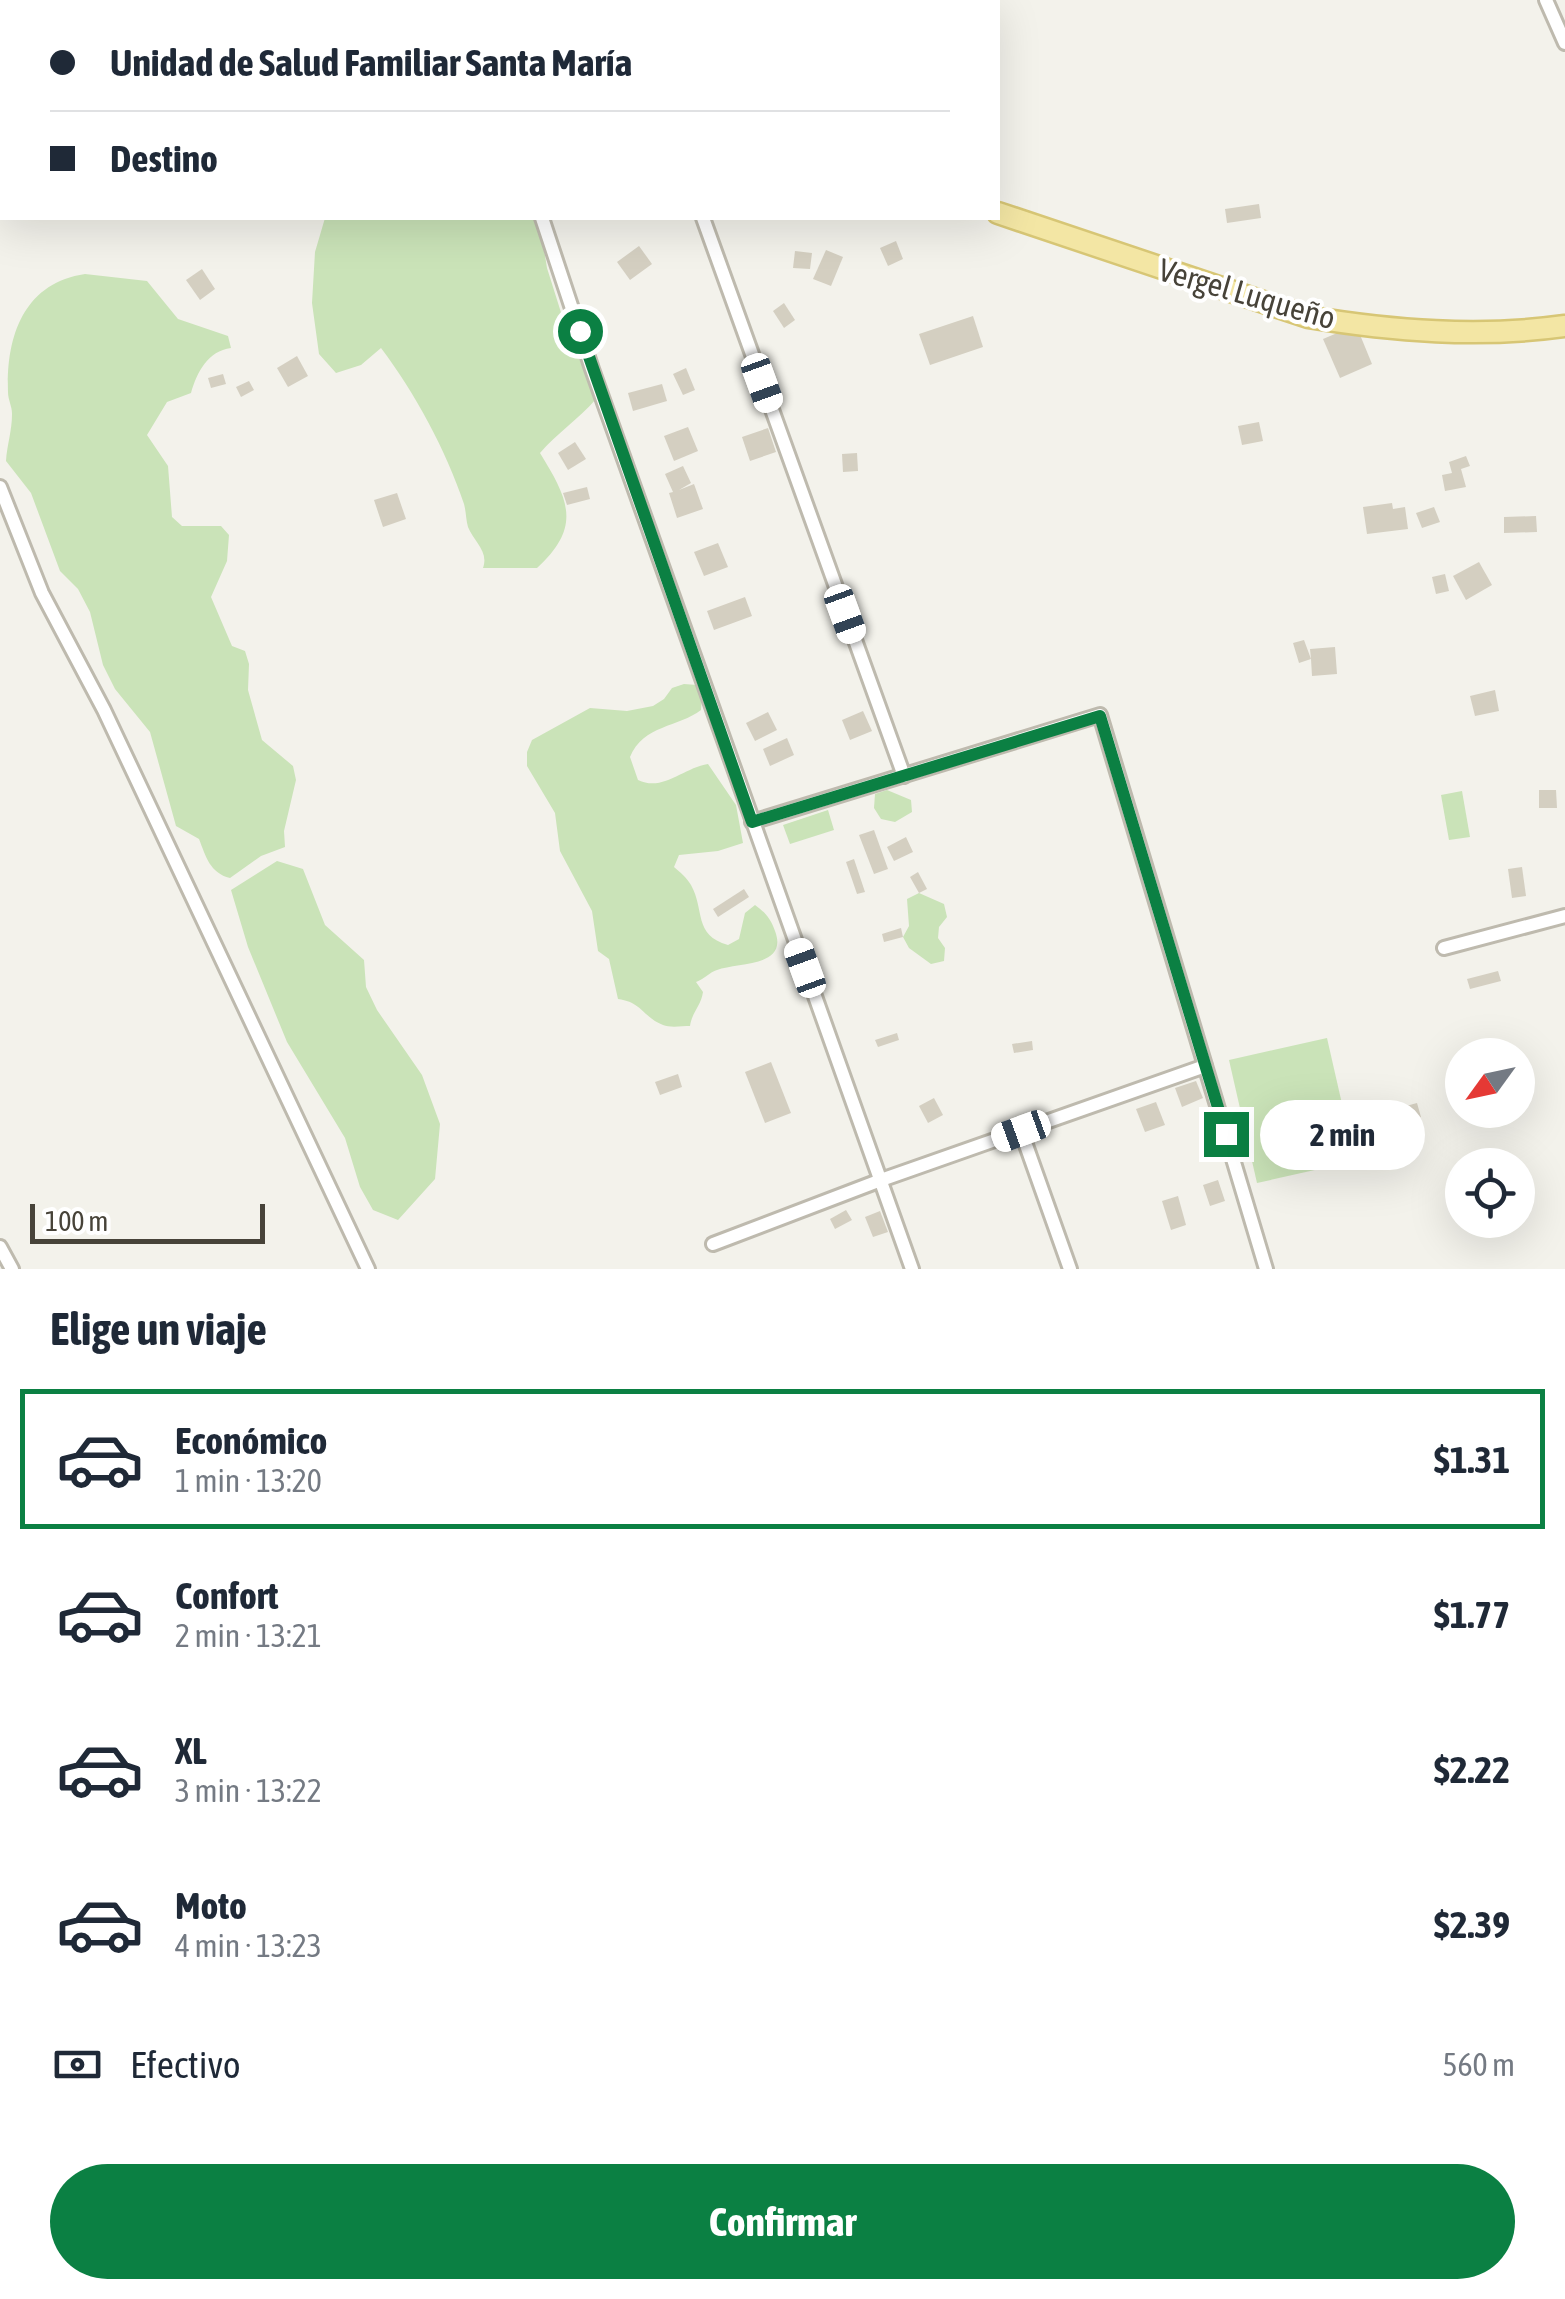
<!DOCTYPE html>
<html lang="es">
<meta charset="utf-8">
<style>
:root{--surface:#fff;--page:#f6f6f7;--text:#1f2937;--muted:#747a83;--line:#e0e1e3;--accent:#0b8043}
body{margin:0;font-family:"Asap Condensed",sans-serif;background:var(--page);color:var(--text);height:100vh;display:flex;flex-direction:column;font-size:38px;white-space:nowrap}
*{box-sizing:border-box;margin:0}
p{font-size:32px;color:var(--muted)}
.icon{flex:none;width:55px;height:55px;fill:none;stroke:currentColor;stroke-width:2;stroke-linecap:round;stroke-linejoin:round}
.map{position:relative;height:1269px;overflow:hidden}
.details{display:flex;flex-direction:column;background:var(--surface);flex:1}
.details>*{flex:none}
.top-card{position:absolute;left:0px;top:0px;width:1000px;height:220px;box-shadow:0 10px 40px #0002;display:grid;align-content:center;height:220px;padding:0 50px;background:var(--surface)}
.needle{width:65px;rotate:237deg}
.tools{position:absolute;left:1445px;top:1038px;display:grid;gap:20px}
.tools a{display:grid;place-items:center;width:90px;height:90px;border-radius:50%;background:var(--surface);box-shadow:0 10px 40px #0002;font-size:50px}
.scale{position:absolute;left:30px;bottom:25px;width:235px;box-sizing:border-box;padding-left:10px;border:5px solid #474339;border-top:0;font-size:28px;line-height:35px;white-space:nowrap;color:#474339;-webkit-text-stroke:8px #fff;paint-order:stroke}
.end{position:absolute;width:45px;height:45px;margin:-22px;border:12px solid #0b8043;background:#fff;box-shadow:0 0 0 5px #fff}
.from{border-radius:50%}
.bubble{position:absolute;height:70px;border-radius:35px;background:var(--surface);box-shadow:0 10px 40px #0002;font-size:32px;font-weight:700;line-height:70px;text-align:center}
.car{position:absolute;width:30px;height:60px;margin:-30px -15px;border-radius:12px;box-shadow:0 0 8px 2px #0007;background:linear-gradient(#fff 24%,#345 0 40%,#fff 0 76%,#345 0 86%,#fff 0)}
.top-card b{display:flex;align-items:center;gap:35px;height:95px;font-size:38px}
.top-card b+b{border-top:2px solid var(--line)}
.top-card i{width:25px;height:25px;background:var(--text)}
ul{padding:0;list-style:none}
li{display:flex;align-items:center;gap:30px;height:140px;margin:0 20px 15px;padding:0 30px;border:5px solid transparent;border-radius:0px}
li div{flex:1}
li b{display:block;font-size:38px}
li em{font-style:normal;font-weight:700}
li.active{border-color:var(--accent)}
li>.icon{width:90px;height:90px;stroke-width:1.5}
h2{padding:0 50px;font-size:45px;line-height:120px}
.pay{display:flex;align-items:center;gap:25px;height:110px;padding:0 50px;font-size:38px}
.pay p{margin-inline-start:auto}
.cta{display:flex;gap:20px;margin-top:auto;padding:20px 50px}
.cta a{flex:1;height:115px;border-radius:60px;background:var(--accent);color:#fff;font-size:40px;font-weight:700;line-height:115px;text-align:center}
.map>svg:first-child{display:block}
.green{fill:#cae3b8}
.building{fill:#d4cfc1}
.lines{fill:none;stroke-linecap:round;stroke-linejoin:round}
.minor-casing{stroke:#bebaae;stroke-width:18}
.primary-casing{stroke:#d7c675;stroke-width:25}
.minor{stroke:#fff;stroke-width:12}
.primary{stroke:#f3e6a4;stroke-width:20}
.route{stroke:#0b8043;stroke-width:12}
.labels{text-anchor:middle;stroke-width:8;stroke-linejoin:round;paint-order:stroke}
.street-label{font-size:32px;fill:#474339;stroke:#fff}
</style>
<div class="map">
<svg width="1565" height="1269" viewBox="0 0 1565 1269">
<rect width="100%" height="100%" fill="#f3f2eb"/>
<g class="green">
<path d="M 325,218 L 539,218 L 547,268 L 564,322 L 596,399 C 579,419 557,433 540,453 C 569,500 582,527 537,568 L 483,568 C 489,551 474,542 468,527 C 466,520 466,511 464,504 C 446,450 415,393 381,348 L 361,365 L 336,373 L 319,354 L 312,303 L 315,252 Z"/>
<path d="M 85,274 L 147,281 L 178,319 L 228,336 L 231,348 C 208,351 197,372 191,393 L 167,402 L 147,435 L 168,466 L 172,517 L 182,526 L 221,526 L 229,535 L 227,561 L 211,597 L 232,646 L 245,651 L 249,664 L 248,690 L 262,740 L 293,766 L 296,780 L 284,831 L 285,847 L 261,856 L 230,878 C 210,873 206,857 199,839 L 176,826 L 150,732 L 115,689 L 103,665 L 90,612 L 78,589 L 60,571 L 31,493 L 6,461 C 7,445 12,431 12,414 C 12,406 8,400 8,392 C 6,336 24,283 85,274 Z"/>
<path d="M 684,684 L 697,685 L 702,697 L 701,710 C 679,727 643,725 630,757 L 638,780 C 663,792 683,768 708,764 L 736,805 L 743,843 L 718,851 L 679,855 L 674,867 C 680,872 687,878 691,885 C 705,910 693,935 728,945 L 739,939 L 745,913 L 755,905 C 765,912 771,919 775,931 C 789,968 736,962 717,970 C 710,972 704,979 696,982 L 703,992 C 701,1006 692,1012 690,1026 C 682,1026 670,1028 663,1025 C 644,1018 642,1002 618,999 L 609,959 L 598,951 L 592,911 L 560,851 L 555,813 L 527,766 L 527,752 L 532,740 L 590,708 L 627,711 L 653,706 L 664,699 L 672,688 Z"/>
<polygon points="887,790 911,800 912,812 895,822 881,819 874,808 875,794"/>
<polygon points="1462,791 1470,837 1449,840 1441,795"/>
<polygon points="828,810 834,830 790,844 783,825"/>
<polygon points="277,861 303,869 325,925 364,960 366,987 377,1010 422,1075 440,1124 435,1179 398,1220 373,1210 360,1187 345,1138 287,1042 248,947 231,890"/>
<polygon points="919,893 944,904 947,917 939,927 938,938 945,948 944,961 931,964 909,948 903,937 909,926 907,899"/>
<polygon points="1327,1038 1355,1161 1257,1183 1229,1060"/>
</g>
<g class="building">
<polygon points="1259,204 1261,218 1227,223 1225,209"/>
<polygon points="896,241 903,259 888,266 880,248"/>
<polygon points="639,246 652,264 630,280 617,262"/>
<polygon points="826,250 843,257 831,286 813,279"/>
<polygon points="795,251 812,253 810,269 793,268"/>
<polygon points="202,269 215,289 200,300 186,280"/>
<polygon points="784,303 795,320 784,328 773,311"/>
<polygon points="973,316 983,347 930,365 919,334"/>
<polygon points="1356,325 1372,364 1340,378 1323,339"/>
<polygon points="297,356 308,376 288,387 277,368"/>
<polygon points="686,368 695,390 683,395 673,374"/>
<polygon points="223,374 226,384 211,388 208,378"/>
<polygon points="249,381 254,390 241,397 236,387"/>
<polygon points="662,384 667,401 633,411 628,393"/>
<polygon points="1259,422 1263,441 1242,445 1238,426"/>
<polygon points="688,427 698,451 674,461 664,436"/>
<polygon points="768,428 776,452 750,461 742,437"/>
<polygon points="575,442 586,459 568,470 558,453"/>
<polygon points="857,453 858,471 843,472 842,454"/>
<polygon points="1466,456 1470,466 1461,469 1466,487 1445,491 1442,475 1452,473 1449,462"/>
<polygon points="683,466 691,483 679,490 694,484 703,509 677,518 669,493 673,492 665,474"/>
<polygon points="587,487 590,499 567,505 563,493"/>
<polygon points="397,493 406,519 383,527 374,500"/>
<polygon points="1392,503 1393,509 1405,507 1408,529 1367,534 1363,507"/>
<polygon points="1434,507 1440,522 1422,528 1416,513"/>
<polygon points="1536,516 1537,532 1504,533 1504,517"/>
<polygon points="718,543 728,567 704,576 694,552"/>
<polygon points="1479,562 1492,585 1466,600 1453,576"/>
<polygon points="1445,574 1449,591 1436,594 1432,577"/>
<polygon points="745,597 752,616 714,630 707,611"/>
<polygon points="1304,640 1311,659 1310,649 1335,647 1337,674 1312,676 1311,659 1299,663 1293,643"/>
<polygon points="1495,690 1499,711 1475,716 1470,696"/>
<polygon points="863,711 872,731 850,740 842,720"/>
<polygon points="768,712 777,730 755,741 746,723"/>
<polygon points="787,738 794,755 770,766 763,749"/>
<polygon points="1539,790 1556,790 1557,808 1539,808"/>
<polygon points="874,830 888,869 874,874 859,835"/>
<polygon points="906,837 913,852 894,861 887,847"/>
<polygon points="854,859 865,892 857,894 846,862"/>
<polygon points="1522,867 1526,896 1512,898 1508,869"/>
<polygon points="918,872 927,889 919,893 910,877"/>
<polygon points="744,889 749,897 718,917 713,909"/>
<polygon points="901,928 903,937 884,942 882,934"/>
<polygon points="1498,971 1501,981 1470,989 1467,979"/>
<polygon points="897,1033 899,1040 878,1047 875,1040"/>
<polygon points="1032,1041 1033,1050 1014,1053 1012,1044"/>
<polygon points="771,1062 791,1113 765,1123 745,1072"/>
<polygon points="678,1074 682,1087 660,1095 655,1082"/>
<polygon points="1196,1081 1203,1098 1182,1107 1175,1088"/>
<polygon points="934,1098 943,1115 928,1123 919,1106"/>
<polygon points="1156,1102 1165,1125 1145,1132 1136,1109"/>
<polygon points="1417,1103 1421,1117 1385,1128 1381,1113"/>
<polygon points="1218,1180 1225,1201 1210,1206 1203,1185"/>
<polygon points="1178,1196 1186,1225 1171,1230 1162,1201"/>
<polygon points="846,1210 852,1220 835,1229 830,1219"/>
<polygon points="880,1211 888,1232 873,1237 865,1217"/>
</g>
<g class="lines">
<g class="minor-casing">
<g id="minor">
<polyline points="1546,0 1565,43"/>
<polyline points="542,218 592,369 912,1269"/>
<polyline points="703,218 904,776"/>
<polyline points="0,487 42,593 104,710 368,1269"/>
<polyline points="752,822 1100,715 1266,1269"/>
<polyline points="1444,948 1565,916"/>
<polyline points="1021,1131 1070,1269"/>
<polyline points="713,1244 881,1180 1205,1066"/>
<polyline points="0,1247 12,1269"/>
</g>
</g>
<g class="primary-casing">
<g id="primary">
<polyline points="396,0 403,2"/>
<path d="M 998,213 L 1308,317 C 1393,331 1479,338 1565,326"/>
</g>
</g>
<use href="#minor" class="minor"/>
<use href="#primary" class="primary"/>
</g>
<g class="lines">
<polyline class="route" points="580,331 752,822 1100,716 1226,1134"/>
</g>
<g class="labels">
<g class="street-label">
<text transform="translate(1247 294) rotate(16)" y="11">Vergel Luqueño</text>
</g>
</g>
</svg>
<div class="tools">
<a><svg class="needle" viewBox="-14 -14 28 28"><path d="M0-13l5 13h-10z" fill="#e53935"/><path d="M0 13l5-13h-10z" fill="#747a83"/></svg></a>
<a><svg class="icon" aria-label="locate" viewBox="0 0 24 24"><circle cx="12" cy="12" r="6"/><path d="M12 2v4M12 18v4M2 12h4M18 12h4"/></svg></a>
</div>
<div class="scale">100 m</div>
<i class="end from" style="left:580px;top:331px"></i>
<i class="end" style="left:1226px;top:1134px"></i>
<div class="bubble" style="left:1260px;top:1100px;width:165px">2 min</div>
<i class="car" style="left:762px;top:383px;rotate:160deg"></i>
<i class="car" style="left:845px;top:614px;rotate:160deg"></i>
<i class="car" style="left:805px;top:968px;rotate:340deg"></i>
<i class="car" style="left:1021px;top:1131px;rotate:250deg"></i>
<div class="top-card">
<b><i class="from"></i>Unidad de Salud Familiar Santa María</b>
<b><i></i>Destino</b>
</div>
</div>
<section class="details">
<h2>Elige un viaje</h2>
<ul>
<li class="active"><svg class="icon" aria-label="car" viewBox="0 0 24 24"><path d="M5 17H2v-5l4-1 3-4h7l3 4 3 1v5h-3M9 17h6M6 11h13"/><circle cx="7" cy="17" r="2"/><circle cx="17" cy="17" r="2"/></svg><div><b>Económico</b><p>1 min · 13:20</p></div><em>$1.31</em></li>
<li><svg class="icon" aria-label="car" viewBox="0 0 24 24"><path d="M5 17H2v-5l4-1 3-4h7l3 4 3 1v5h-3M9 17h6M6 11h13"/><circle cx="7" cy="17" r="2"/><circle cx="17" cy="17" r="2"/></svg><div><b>Confort</b><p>2 min · 13:21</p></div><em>$1.77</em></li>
<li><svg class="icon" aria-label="car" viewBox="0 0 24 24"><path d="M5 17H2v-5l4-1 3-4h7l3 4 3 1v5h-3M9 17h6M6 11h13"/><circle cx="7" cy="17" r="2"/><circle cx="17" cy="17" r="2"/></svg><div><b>XL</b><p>3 min · 13:22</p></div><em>$2.22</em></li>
<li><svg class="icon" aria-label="car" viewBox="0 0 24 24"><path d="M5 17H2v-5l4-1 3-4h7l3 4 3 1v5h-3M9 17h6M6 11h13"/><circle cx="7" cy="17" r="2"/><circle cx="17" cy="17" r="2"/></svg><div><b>Moto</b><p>4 min · 13:23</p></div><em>$2.39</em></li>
</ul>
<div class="pay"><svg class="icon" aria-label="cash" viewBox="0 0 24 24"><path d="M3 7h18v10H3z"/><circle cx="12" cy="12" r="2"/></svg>Efectivo<p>560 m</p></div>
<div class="cta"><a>Confirmar</a></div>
</section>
